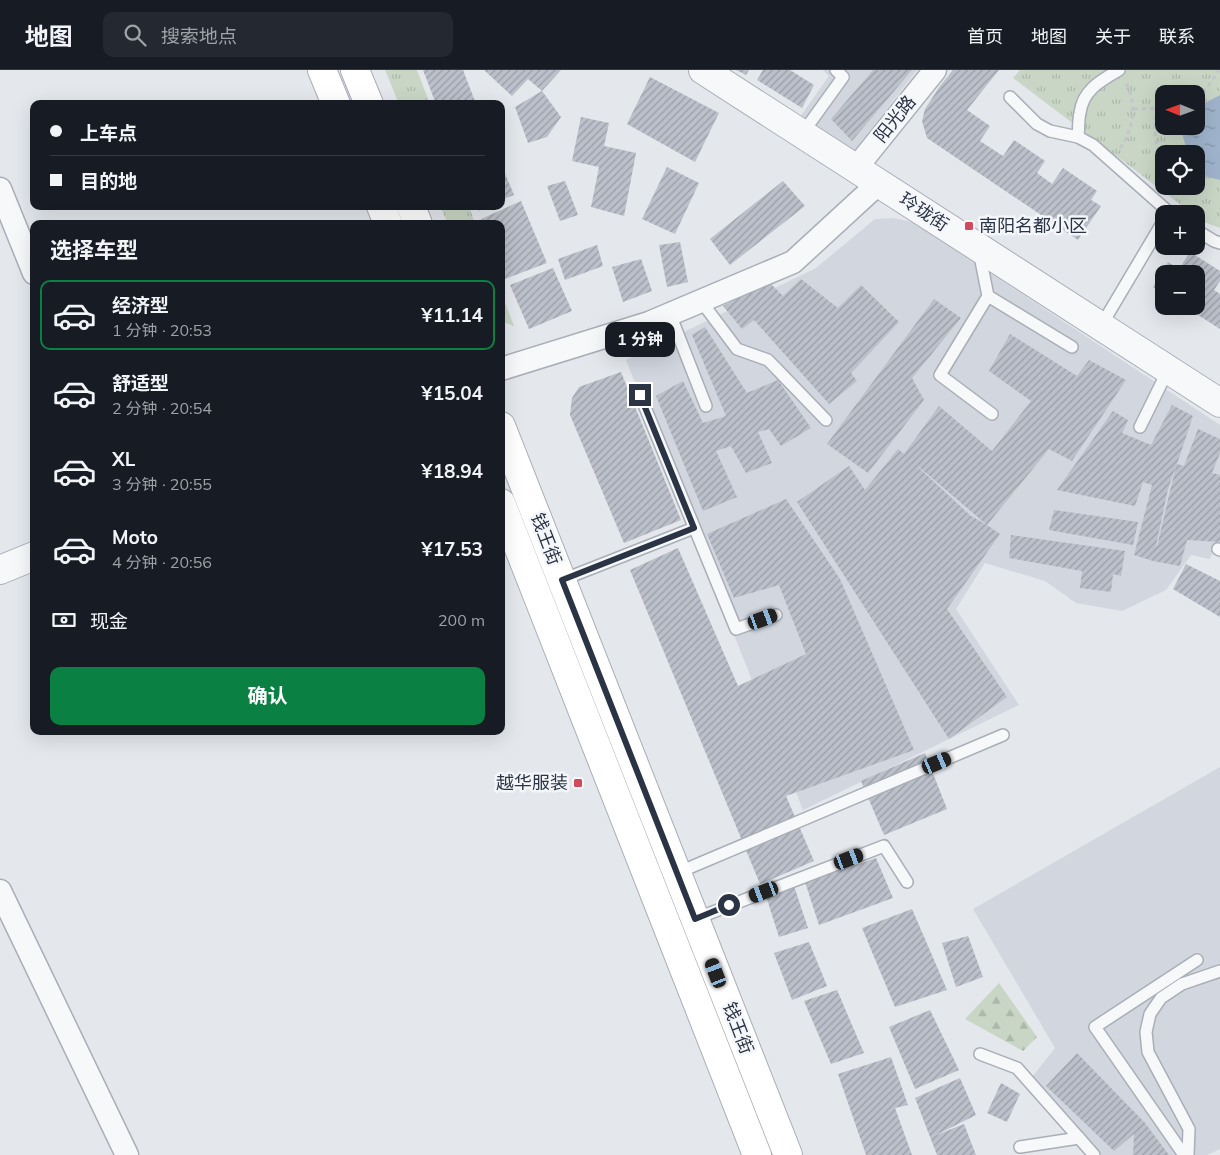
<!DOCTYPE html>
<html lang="zh">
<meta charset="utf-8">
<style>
:root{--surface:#171b24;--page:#242831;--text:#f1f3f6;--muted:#9ea1a6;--line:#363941;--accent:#0b8043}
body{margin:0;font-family:Mulish,"Noto Sans SC",sans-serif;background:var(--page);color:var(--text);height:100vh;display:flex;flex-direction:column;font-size:19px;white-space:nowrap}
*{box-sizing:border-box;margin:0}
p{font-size:16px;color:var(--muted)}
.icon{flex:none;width:28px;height:28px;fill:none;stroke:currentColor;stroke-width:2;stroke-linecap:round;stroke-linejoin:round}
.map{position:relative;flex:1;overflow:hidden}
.details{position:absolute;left:30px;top:150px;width:475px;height:515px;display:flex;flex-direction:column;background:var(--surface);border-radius:10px;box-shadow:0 5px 20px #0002}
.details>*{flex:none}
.hud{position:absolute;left:30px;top:30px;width:475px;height:110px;border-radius:10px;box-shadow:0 5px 20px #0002;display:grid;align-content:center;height:110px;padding:0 20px;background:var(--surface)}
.needle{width:32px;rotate:271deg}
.controls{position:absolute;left:1155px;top:15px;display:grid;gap:10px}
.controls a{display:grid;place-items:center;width:50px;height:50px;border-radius:10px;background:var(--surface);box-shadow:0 5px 20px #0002;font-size:25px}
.end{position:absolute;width:22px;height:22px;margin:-11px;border:6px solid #2b3445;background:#fff;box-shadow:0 0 0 2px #fff}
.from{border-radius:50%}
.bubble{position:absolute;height:35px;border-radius:10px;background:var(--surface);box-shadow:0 5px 20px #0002;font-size:16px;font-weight:700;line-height:35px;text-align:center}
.car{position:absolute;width:15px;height:30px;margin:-15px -8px;border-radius:6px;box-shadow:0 0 4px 1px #0007;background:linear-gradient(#222 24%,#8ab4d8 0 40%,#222 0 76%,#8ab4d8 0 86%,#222 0)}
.hud b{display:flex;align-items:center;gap:18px;height:48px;font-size:19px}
.hud b+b{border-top:1px solid var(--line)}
.hud i{width:12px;height:12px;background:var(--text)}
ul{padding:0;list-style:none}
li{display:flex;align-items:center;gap:15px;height:70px;margin:0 10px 8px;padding:0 10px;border:2px solid transparent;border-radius:10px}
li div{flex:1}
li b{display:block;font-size:19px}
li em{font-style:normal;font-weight:700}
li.current{border-color:var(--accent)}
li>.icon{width:45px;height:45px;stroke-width:1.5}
h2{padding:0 20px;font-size:22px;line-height:60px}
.pay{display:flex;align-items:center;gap:12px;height:55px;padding:0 20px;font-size:19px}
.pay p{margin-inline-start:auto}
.cta{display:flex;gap:10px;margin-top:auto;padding:10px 20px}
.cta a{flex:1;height:58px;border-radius:10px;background:var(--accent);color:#fff;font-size:20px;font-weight:700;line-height:58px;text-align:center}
header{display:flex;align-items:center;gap:30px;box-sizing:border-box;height:70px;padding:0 25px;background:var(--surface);border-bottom:1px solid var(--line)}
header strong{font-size:24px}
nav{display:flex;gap:28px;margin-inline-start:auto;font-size:18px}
.search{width:350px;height:45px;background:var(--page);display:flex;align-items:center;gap:12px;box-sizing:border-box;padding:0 18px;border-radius:10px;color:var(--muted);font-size:19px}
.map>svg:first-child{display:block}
.built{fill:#d2d6de}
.grass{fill:url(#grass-tufts);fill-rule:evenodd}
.forest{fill:url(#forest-firs)}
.water{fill:url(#water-ripples)}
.building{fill:url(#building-hatch);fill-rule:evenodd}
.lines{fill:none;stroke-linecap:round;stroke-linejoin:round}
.service-casing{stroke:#a9aeb7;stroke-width:14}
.minor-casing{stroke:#a9aeb7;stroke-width:25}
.tertiary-casing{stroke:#a9aeb7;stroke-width:30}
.secondary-casing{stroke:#a9aeb7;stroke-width:30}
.path{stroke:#c2c5cb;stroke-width:3;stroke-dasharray:4 4;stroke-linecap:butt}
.service{stroke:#f7f8fa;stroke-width:11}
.minor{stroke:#f7f8fa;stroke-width:22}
.tertiary{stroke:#f7f8fa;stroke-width:28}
.secondary{stroke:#fff;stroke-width:28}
.route{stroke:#2b3445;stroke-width:6}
.poi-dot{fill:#d1495b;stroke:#f4f6f9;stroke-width:2}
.labels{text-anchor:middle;stroke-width:5;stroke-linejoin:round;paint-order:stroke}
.street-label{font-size:18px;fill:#2b3445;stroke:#f4f6f9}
.poi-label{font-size:18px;fill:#2b3445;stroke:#f4f6f9;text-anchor:start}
</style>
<header>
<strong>地图</strong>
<div class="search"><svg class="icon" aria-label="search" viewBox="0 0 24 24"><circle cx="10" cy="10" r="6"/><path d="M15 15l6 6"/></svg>搜索地点</div>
<nav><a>首页</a><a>地图</a><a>关于</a><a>联系</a></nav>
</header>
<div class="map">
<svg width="1220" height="1085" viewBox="0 0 1220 1085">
<defs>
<pattern id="grass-tufts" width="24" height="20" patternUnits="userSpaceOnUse" patternTransform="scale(1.25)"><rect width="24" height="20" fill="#c9d6c5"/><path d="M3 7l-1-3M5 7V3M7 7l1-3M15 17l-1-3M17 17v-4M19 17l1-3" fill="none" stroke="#adb8ab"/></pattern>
<pattern id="forest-firs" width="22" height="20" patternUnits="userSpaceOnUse" patternTransform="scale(1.25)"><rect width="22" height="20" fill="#c9d6c5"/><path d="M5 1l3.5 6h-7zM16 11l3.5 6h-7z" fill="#adb8ab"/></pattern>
<pattern id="water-ripples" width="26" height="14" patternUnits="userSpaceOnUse" patternTransform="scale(1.25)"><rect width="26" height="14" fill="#9fb4cc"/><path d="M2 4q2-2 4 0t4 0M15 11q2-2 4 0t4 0" fill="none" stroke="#8293a7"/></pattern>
<pattern id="building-hatch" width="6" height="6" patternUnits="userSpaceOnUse" patternTransform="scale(1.25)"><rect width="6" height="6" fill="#bbc0ca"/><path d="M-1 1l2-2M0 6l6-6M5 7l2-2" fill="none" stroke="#989da6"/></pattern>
</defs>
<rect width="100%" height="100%" fill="#e4e7ec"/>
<g class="built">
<polygon points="823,0 917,0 852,83 800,47 829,6"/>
<polygon points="892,148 913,152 1220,355 1220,464 1210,489 1191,485 1166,520 1122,541 1076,533 1045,511 985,493 956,539 1019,635 803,740 626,290 816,198 875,149"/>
<polygon points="1220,697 1220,1079 1207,1085 1096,1085 1032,1007 1055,978 973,839"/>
</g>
<g class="grass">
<polygon points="385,0 417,0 430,34 399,34"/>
<path d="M 1020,0 L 1220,0 L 1220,158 L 1204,152 L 1196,146 L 1196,144 L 1193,144 L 1013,8 ZM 1164,24 L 1196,24 L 1196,56 L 1164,56 ZM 1164,84 L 1196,84 L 1196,116 L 1164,116 Z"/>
<polygon points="440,136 469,136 475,154 448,154"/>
<polygon points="501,222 514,256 501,251"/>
</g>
<polygon class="forest" points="999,913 1037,967 1023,981 965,949"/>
<polygon class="water" points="1220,25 1220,110 1208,107 1196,98 1196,84 1188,84 1180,56 1196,56 1196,38"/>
<g class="building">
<polygon points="423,0 463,0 476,34 436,34"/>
<polygon points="484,0 561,0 542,21 528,9 512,26"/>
<polygon points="736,0 749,0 746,5"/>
<polygon points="763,0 790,0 814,15 802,38 757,10"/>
<polygon points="873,0 912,0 852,71 831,49"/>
<polygon points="953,0 999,0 967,40 990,56 980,71 1003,86 1014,70 1045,91 1037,103 1052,114 1063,98 1097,121 1091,130 1101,136 1078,170 927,68 922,51 925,39 940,16"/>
<polygon points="650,7 719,43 695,92 627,54"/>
<polygon points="542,21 561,47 547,67 528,73 515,37"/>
<polygon points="581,47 609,53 604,76 636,83 624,146 591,137 599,97 572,91"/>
<polygon points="501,94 514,125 501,130"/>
<polygon points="667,97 699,113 675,164 642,149"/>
<polygon points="565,111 578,145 560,151 547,116"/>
<polygon points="783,111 805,136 730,195 710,169"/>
<polygon points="521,131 547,193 505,209 501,199 501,154 483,154 481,149"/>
<polygon points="478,136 489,136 479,141"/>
<polygon points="680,172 688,212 667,217 659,175"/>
<polygon points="597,175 603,196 565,210 558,189"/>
<polygon points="1190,182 1220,201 1220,211 1214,220 1220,224 1220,259 1184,236 1196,236 1196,204 1164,204 1164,224 1153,217 1168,192 1179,199"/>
<polygon points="641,189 652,221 623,232 612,197"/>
<polygon points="553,198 572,241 529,259 510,215"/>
<polygon points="801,209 838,238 861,215 899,252 851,303 857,311 829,334 754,250 742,259 723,236 769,212 783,226"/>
<polygon points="934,229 961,248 912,308 924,330 868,403 827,374"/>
<polygon points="705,257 747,323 778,310 811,358 781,376 769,359 758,362 772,393 746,403 731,376 716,381 737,427 703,441 656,326 683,311 703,353 726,346 692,265"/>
<path d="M 1010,264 L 1077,306 L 1089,290 L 1126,310 L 1072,391 L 1049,379 L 987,455 L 1000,464 L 947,539 L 1007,627 L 949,669 L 797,432 L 849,396 L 865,420 L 898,379 L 904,384 L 939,336 L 992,381 L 1031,331 L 989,301 ZM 918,397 L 919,397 L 987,455 L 971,446 Z"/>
<polygon points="621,302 681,450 624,473 570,345 572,328 579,317"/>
<path d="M 1172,335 L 1193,346 L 1177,394 L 1184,396 L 1198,359 L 1220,369 L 1220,383 L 1212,403 L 1220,405 L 1220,472 L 1187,470 L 1180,496 L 1153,491 L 1134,485 L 1152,415 L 1143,412 L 1135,436 L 1057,420 L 1113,341 L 1128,350 L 1122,363 L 1151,375 ZM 1176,396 L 1157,476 L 1156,476 L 1168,419 Z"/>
<polygon points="786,429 840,509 914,680 786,726 814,791 760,814 630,500 678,478 738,616 806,584 779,515 734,528 707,464"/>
<polygon points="1054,440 1138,452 1133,475 1049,460"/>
<polygon points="1011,465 1125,481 1121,506 1113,504 1111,522 1080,518 1082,501 1009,488"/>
<polygon points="1186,494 1220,511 1220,547 1173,519"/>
<polygon points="925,683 947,739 884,765 861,711"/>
<polygon points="876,788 893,828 819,855 805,812"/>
<polygon points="793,813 808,858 779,867 765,823"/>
<polygon points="912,839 947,920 895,937 862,858"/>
<polygon points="968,866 983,907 956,917 942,873"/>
<polygon points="809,872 827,916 792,930 774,883"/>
<polygon points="837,920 864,983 831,994 804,931"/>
<polygon points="930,940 959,1000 915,1019 889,957"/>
<polygon points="1077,983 1145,1053 1169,1085 1133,1085 1134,1064 1114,1081 1046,1016"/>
<polygon points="891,987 908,1035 895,1038 912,1085 866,1085 838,1004"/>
<polygon points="960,1008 976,1045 934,1066 964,1054 976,1085 937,1085 915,1028"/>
<polygon points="1001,1013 1020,1024 1007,1052 987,1043"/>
</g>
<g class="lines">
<g class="service-casing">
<g id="service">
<polyline points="1010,27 1037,54 1050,61 1078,67 1093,75 1171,144"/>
<polyline points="802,64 843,7 836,0"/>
<path d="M 1078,67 C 1079,59 1078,51 1080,43 C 1083,20 1100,11 1119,0"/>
<polyline points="1196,160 1214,171 1220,173"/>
<polyline points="979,181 988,226 940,305 992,344"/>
<polyline points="988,226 1072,277"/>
<polyline points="701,231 737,279 768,290 826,350"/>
<polyline points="670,244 706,336"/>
<polyline points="1101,256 1164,150"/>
<polyline points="640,325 736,559 776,545"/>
<polyline points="1140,357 1168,300"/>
<polyline points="1218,479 1220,480"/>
<polyline points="562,510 694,458"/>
<polyline points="677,803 1003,665"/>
<polyline points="695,849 884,776 907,812"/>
<polyline points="980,984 1017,998 1094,1085"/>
<polyline points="1020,1077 1079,1068"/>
<polyline points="1184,1085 1095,957 1197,890"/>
<polyline points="1188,1085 1189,1059 1148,982 1146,962 1150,944 1161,928 1182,914 1220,901"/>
</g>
</g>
<g class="minor-casing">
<g id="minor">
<polyline points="856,98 935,0"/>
<polyline points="0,119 34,203"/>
<polyline points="501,299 649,253 793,192 879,113"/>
<polyline points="0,821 127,1085"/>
</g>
</g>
<g class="tertiary-casing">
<g id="tertiary">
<polyline points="703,0 1220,333"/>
<polyline points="0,500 34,486"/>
</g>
</g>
<g class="secondary-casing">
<g id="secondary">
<polyline points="322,0 336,34"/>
<polyline points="355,0 369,34"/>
<polyline points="381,136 388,154"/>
<polyline points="411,136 418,154"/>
<polyline points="501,356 788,1085"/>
<polyline points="501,433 757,1085"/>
</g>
</g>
<g class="path">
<polyline points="1196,26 1207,18 1219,0"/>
<polyline points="1156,38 1155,68 1164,91"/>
<polyline points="1134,39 1164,38"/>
<path d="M 1120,78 C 1134,59 1137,34 1126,13"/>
<polyline points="1175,125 1176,116"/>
</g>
<use href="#service" class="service"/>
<use href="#minor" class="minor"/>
<use href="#tertiary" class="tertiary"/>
<use href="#secondary" class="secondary"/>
</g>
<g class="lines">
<polyline class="route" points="640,325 694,458 562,510 695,849 729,835"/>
</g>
<g class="poi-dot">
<rect x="964" y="151" width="10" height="10" rx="2.5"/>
<rect x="573" y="708" width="10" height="10" rx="2.5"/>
</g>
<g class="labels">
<g class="street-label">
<text transform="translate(895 49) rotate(-51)" y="6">阳光路</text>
<text transform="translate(924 142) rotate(33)" y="6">玲珑街</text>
<text transform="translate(546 469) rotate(69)" y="6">钱王街</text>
<text transform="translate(738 958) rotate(69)" y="6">钱王街</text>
</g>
<g class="poi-label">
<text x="979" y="162">南阳名都小区</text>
<text x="568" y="719" text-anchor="end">越华服装</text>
</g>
</g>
</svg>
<div class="controls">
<a><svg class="needle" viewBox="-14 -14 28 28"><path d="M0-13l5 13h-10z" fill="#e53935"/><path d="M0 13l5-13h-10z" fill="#9ea1a6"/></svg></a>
<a><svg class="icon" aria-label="locate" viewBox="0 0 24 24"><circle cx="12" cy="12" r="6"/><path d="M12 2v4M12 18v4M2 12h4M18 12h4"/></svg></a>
<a>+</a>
<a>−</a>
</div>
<i class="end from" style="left:729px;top:835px"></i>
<i class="end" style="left:640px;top:325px"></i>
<div class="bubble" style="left:605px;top:252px;width:70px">1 分钟</div>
<i class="car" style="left:763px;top:549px;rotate:70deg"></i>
<i class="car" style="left:937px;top:693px;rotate:67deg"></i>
<i class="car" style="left:849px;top:789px;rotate:69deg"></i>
<i class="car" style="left:764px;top:822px;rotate:249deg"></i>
<i class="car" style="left:716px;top:903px;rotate:339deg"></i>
<div class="hud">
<b><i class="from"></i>上车点</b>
<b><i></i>目的地</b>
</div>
<section class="details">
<h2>选择车型</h2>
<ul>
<li class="current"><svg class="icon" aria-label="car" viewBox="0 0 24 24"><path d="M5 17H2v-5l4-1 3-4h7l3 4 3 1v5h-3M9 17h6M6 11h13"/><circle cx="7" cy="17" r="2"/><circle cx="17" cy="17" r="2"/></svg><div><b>经济型</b><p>1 分钟 · 20:53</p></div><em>¥11.14</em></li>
<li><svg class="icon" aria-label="car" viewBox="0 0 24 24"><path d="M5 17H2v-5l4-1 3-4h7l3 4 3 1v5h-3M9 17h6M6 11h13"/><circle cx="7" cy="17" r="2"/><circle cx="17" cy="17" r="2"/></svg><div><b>舒适型</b><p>2 分钟 · 20:54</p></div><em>¥15.04</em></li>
<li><svg class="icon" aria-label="car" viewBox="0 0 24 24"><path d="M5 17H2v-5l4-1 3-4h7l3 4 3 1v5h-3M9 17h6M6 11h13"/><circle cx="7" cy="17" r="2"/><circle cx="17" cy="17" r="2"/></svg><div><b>XL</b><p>3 分钟 · 20:55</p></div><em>¥18.94</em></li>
<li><svg class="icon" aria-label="car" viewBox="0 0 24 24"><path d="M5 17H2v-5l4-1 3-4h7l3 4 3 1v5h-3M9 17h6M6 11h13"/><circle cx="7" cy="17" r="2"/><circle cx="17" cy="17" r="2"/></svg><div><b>Moto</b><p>4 分钟 · 20:56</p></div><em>¥17.53</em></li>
</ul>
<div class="pay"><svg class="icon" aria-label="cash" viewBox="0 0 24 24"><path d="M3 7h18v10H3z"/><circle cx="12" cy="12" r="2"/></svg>现金<p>200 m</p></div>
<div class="cta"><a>确认</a></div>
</section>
</div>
